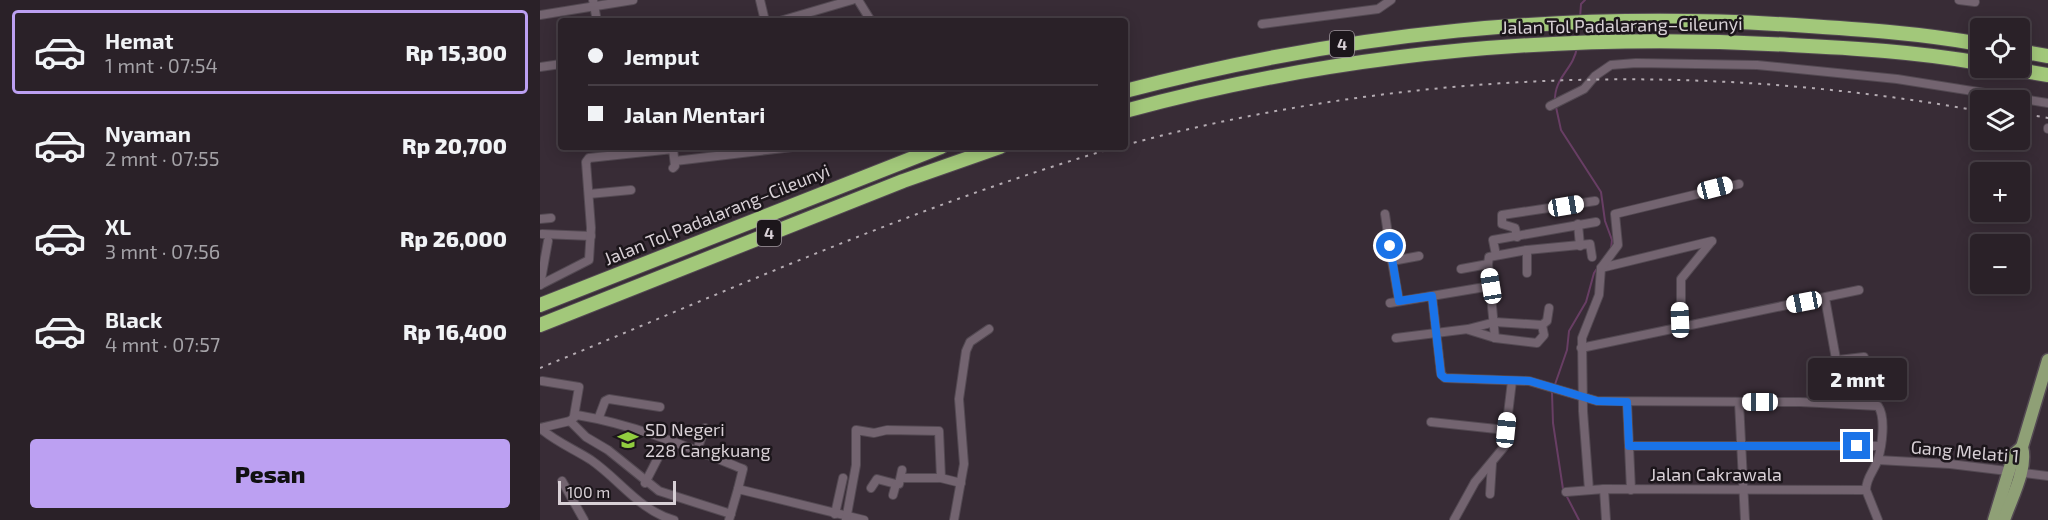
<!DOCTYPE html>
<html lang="id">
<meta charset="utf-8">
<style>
:root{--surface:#2a2128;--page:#322930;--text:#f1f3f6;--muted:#a5a3a8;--line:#463e45;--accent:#bca0f2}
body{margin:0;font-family:"Exo 2",sans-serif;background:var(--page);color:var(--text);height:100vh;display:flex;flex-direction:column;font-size:22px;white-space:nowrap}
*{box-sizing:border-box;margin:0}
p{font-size:20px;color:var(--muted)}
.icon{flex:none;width:33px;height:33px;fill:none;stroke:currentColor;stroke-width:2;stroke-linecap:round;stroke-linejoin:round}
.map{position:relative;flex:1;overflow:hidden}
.side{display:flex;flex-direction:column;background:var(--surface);width:540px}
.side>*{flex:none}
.hud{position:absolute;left:18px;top:18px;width:570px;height:132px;border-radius:6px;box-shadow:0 3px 15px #0003,0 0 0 2px var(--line);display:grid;align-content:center;height:132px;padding:0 30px;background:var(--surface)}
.controls{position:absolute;left:1430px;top:18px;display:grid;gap:12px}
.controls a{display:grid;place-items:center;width:60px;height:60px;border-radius:6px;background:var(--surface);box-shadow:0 3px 15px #0003,0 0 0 2px var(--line);font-size:30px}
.scale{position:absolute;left:18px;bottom:15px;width:118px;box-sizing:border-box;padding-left:6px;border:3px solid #d8d0d6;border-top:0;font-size:16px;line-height:21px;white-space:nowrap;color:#d8d0d6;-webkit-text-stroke:4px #1c161b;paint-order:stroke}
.end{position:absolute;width:27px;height:27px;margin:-14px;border:8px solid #1a73e8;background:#fff;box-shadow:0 0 0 3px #fff}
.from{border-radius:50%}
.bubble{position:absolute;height:42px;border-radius:6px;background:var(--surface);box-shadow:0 3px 15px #0003,0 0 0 2px var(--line);font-size:20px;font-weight:800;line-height:42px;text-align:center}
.car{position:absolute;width:18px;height:36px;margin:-18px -9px;border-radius:8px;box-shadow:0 0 4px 2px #0007;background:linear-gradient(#fff 24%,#345 0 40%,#fff 0 76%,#345 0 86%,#fff 0)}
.hud b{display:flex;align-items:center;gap:21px;height:57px;font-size:22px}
.hud b+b{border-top:2px solid var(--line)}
.hud i{width:15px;height:15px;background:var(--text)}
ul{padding:10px 0 0;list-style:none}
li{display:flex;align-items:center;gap:18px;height:84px;margin:0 12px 9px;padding:0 18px;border:3px solid transparent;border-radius:6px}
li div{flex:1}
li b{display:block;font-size:22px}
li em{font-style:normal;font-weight:800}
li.selected{border-color:var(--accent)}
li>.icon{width:54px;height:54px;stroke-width:1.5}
.primary-button{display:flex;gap:12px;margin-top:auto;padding:12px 30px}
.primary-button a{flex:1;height:69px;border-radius:6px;background:var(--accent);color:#111;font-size:24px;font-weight:800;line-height:69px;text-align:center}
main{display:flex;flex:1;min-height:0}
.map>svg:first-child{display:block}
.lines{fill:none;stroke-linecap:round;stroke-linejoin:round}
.stream{stroke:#683e64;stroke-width:2}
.minor-casing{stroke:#534952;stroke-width:10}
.primary-casing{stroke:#534952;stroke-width:15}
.motorway-casing{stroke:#534952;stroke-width:16}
.minor{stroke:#736470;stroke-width:8}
.primary{stroke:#8fa076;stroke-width:12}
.motorway{stroke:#a2c87a;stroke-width:14}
.rail{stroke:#b4abb2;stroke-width:2;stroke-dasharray:3 6;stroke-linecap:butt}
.route{stroke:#1a73e8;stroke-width:8}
.labels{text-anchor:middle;stroke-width:5;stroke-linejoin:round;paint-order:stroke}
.shield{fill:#1c161b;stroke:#a0989e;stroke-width:1.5}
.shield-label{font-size:16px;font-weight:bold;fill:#d8d0d6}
.street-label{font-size:18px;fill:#d8d0d6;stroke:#1c161b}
.poi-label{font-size:18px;fill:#d8d0d6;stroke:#1c161b;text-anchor:start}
</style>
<main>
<section class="side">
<ul>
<li class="selected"><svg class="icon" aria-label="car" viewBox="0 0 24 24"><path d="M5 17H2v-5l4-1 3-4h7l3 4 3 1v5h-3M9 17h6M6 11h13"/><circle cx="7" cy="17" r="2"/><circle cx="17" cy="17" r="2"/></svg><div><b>Hemat</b><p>1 mnt · 07:54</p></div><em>Rp 15,300</em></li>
<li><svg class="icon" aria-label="car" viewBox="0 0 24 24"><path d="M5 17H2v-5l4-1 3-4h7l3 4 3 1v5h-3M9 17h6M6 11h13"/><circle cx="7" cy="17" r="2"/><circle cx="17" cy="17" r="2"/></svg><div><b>Nyaman</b><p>2 mnt · 07:55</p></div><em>Rp 20,700</em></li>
<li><svg class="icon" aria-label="car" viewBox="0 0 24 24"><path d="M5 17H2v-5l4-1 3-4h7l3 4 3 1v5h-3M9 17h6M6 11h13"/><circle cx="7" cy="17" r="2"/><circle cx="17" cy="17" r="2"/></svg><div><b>XL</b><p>3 mnt · 07:56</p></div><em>Rp 26,000</em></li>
<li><svg class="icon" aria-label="car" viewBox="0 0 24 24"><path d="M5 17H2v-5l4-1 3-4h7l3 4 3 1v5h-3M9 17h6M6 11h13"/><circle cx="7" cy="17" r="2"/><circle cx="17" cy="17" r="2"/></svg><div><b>Black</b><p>4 mnt · 07:57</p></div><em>Rp 16,400</em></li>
</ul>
<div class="primary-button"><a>Pesan</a></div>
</section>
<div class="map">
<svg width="1508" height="520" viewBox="0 0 1508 520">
<rect width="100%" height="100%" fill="#382c36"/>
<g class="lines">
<g class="stream">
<polyline points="1040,18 1041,4 1045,0"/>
<path d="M 1015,101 C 1014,77 1034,69 1037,47"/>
<polyline points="1016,107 1021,130 1061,192 1065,221 1072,240 1071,249"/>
<polyline points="1039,520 1023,489 1013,423 1012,393 1027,350 1029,331 1046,302 1054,273 1066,255"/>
</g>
<g class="minor-casing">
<g id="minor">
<polyline points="53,0 57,21"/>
<polyline points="220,0 225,21"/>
<polyline points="318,0 331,21"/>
<polyline points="1419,0 1435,2"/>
<polyline points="0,15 93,0"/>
<polyline points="240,21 312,0"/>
<polyline points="722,24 838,9 851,0"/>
<polyline points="0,67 21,64"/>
<polyline points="1010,106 1044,89 1055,76 1071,65 1096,63 1217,65 1357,79 1508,103"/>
<polyline points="1508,128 1508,129"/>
<polyline points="135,161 252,147"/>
<polyline points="49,194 91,190"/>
<polyline points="845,214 852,261 879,256"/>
<polyline points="0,219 11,218"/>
<polyline points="1038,224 1040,246"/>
<polyline points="2,234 51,236"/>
<polyline points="977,237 975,228 962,224 962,215 1055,201"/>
<polyline points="987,250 987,273"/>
<polyline points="956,255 953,240 1056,222"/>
<polyline points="852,261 859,301"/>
<polyline points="948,264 949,257 987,250 1050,244 1052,257"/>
<polyline points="1061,268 1172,241"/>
<polyline points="921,269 948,264 955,338"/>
<polyline points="0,285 49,260 51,228 46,162 49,158 133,149 135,166 133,168"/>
<polyline points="0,285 8,241"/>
<path d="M 892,296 L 901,374 L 905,378 L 989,381 L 1057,401 L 1260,402 L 1338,406 C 1346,417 1342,446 1338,459 C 1335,470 1326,477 1326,490"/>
<polyline points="1285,298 1304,403"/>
<polyline points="850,303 951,286"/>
<polyline points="1002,325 1007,321 1009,308"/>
<polyline points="1141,325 1141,279 1171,242"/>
<polyline points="929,330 955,338 997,343 1004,335 1002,325"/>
<polyline points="856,338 928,329 955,322 1002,325"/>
<polyline points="1041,348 1319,290"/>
<polyline points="1298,360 1324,357"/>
<polyline points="2,381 39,387 34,416"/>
<polyline points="1087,402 1091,490"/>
<polyline points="1199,402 1205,520"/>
<polyline points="59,417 65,401 69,399 120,407"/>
<polyline points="30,421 46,437 68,450 119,491 191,514"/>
<polyline points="891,422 966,430"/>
<path d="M 0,428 L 30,421 L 37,415 C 96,425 148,447 203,469 L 198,489"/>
<path d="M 0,428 C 16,442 34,449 51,460 C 80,480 100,511 134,520"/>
<polyline points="1089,446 1340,446"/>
<polyline points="157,450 165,428"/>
<polyline points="1338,460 1410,464 1508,476"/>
<polyline points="361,478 401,478 421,483"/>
<polyline points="22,481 44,520"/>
<polyline points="105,483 122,450"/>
<polyline points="331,488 337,479 356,484"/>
<polyline points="1064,489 1066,520"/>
<polyline points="1049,490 1043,411 1042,338 1059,295 1061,268 1078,245 1075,214 1199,184"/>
<polyline points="1326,490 1338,520"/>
<polyline points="1026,492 1064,489 1326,490"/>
<polyline points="950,494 952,463"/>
<polyline points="353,495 356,484 359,484 362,470"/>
<polyline points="295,514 303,478"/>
<polyline points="189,520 198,489 324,520"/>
<polyline points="306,520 316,465 316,430 334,433 347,430 399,431 401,478"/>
<polyline points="414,520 424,464 419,399 426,351 430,342 449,329"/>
<polyline points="914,520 935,482 964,447 972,381"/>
</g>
</g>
<g class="primary-casing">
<g id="primary">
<polyline points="1454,520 1474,454 1482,447"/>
<path d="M 1464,520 C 1471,499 1488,468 1482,447 L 1508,360"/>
</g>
</g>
<g class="motorway-casing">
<g id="motorway">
<polyline points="1479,51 1508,56"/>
<polyline points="1466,68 1508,75"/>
<path d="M 585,91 C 809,32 1024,11 1255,25 C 1316,29 1379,33 1440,44"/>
<path d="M 585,111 C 803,52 1026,32 1250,45 C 1313,48 1378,52 1440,63"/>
<polyline points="0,305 401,147"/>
<polyline points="0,325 363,181 460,147"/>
</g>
</g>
<use href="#minor" class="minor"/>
<use href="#primary" class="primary"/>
<use href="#motorway" class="motorway"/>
<g class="rail">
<polyline points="1479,113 1508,118"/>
<path d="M 585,145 C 865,70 1155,60 1440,111"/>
<path d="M 0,368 C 190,290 379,204 577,147"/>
</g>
</g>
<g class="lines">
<polyline class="route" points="850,246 859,301 892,296 901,375 905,378 990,381 1057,401 1087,402 1089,446 1317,446"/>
</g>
<defs>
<g id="school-bare" transform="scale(1.62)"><path d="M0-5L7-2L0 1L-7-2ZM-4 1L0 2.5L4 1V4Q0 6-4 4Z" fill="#91cd3f" stroke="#1c161b" stroke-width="2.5" paint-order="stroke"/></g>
</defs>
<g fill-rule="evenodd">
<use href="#school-bare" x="88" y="440"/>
</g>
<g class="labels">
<g class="shield">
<rect x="790" y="31" width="24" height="26" rx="4.5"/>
<rect x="217" y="220" width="24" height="26" rx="4.5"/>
</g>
<g class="shield-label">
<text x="802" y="50">4</text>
<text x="229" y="239">4</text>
</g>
<g class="street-label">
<text transform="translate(1082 26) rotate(-1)" y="6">Jalan Tol Padalarang–Cileunyi</text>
<text transform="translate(177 215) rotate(-22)" y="6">Jalan Tol Padalarang–Cileunyi</text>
<text transform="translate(1425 452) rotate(5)" y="6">Gang Melati 1</text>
<text x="1176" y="481">Jalan Cakrawala</text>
</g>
<g class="poi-label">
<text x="105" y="436">SD Negeri<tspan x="105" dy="21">228 Cangkuang</tspan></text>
</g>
</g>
</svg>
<div class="controls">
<a><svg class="icon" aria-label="locate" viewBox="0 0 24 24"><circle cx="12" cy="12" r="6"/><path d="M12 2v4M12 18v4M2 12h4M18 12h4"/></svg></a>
<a><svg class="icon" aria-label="layers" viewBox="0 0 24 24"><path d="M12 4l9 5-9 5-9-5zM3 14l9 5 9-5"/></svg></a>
<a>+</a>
<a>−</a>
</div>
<div class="scale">100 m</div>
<i class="end from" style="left:850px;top:246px"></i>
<i class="end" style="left:1317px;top:446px"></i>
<div class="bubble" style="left:1268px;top:358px;width:99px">2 mnt</div>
<i class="car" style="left:1175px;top:188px;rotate:76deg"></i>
<i class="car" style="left:1026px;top:206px;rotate:80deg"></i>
<i class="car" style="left:951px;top:286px;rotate:351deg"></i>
<i class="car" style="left:1264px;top:302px;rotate:259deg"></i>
<i class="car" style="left:1140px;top:320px;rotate:358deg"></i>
<i class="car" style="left:1220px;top:402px;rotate:270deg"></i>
<i class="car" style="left:966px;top:430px;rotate:6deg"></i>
<div class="hud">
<b><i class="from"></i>Jemput</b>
<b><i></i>Jalan Mentari</b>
</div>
</div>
</main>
